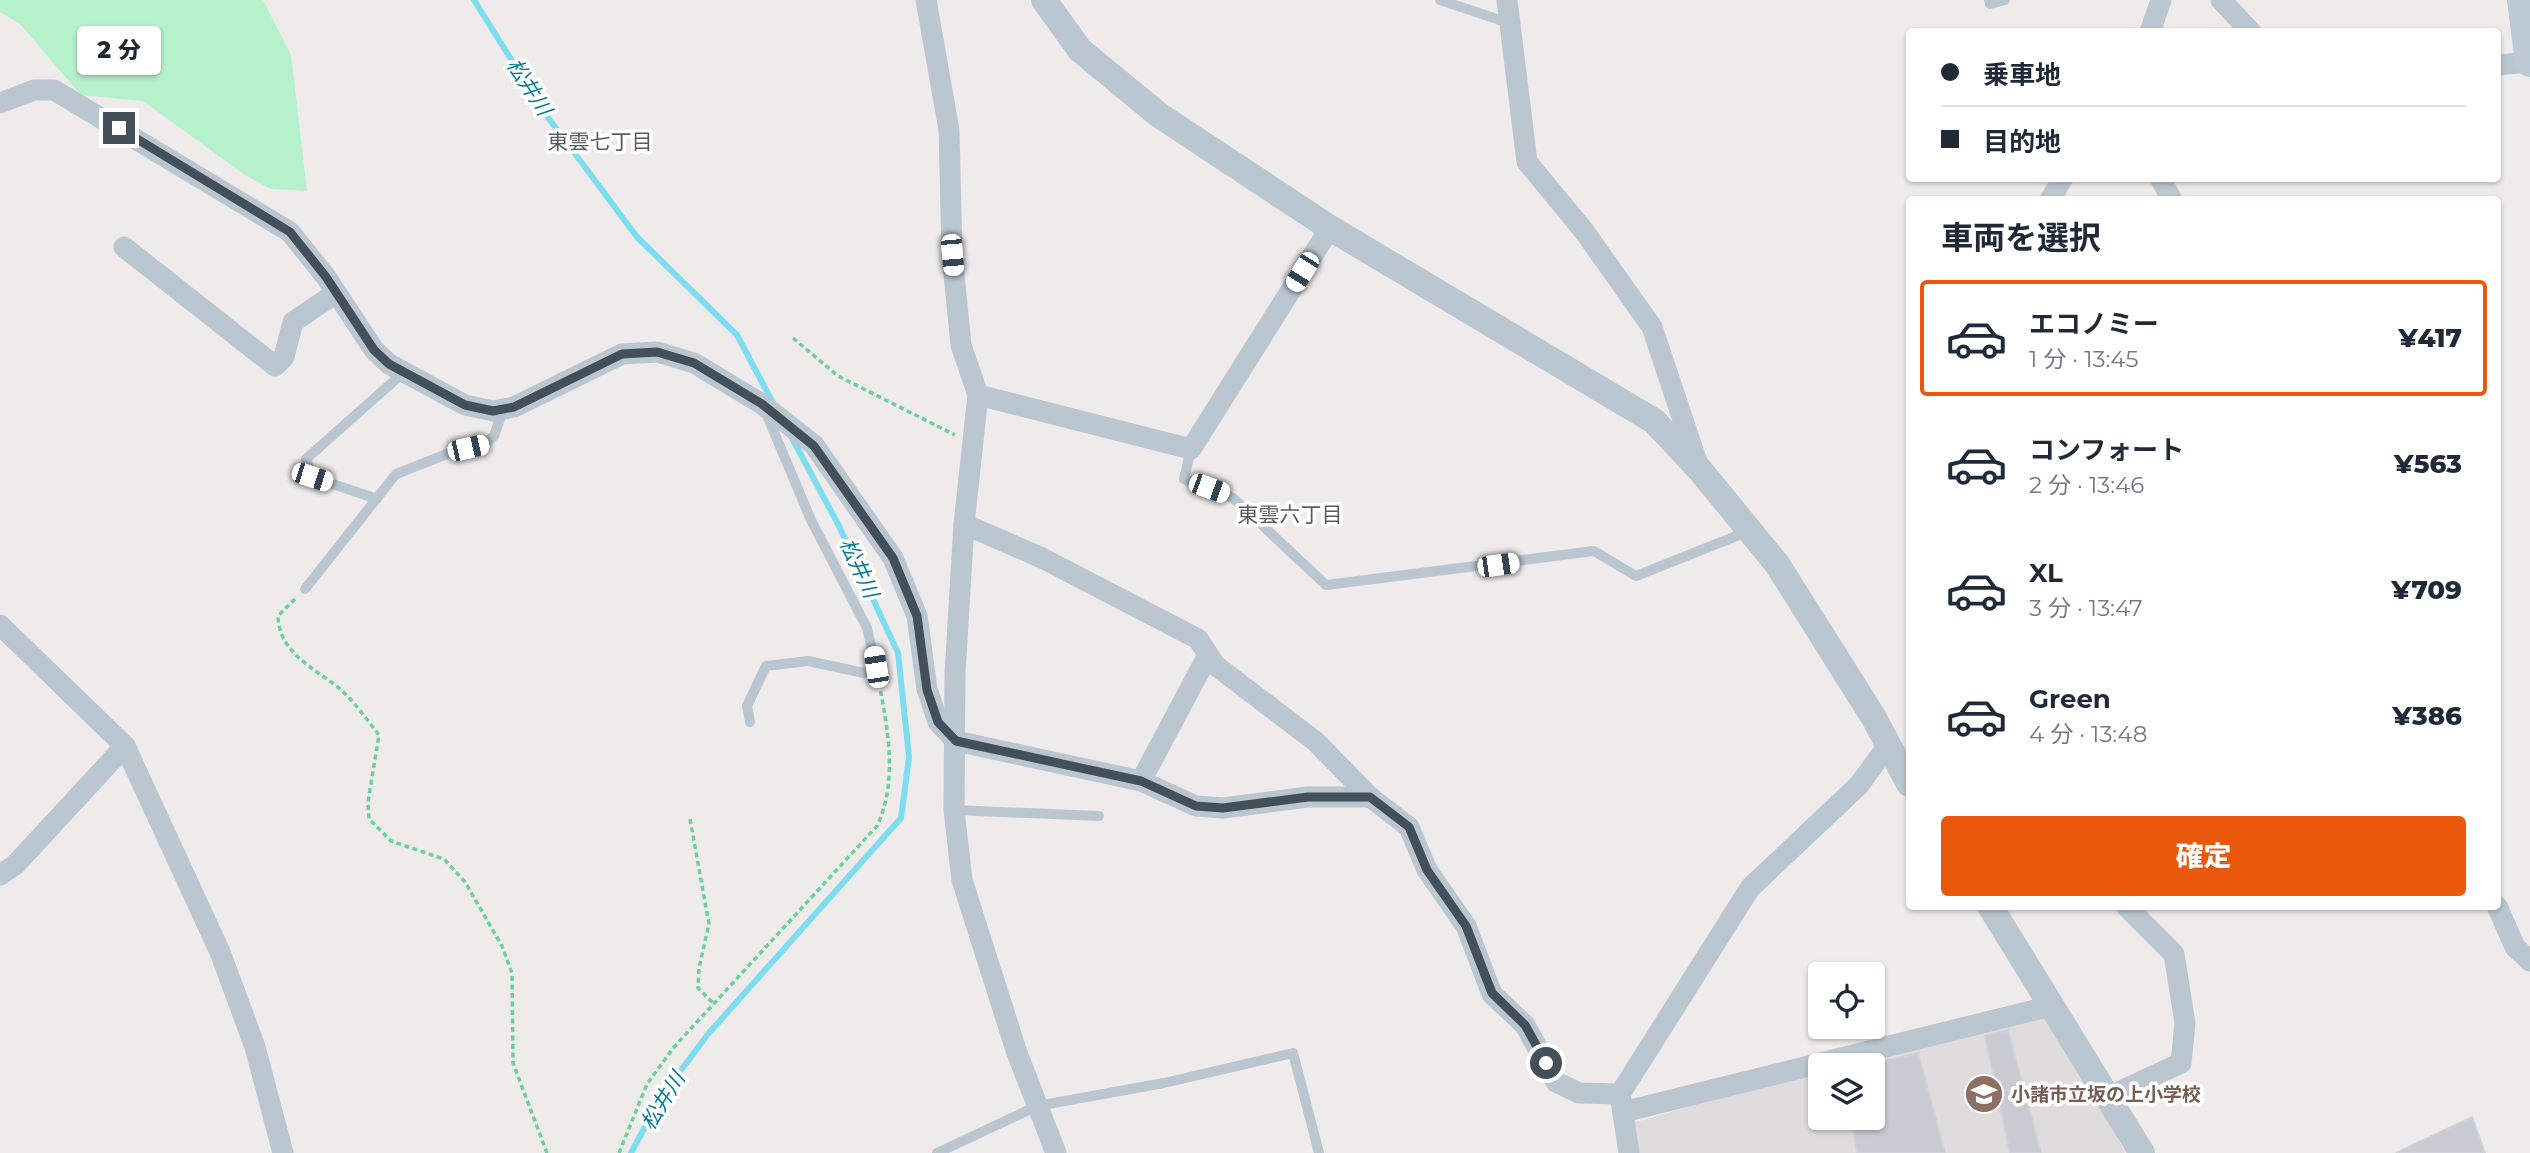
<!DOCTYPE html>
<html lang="ja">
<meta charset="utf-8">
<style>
:root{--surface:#fff;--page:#f2f2f3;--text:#1f2937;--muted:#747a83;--line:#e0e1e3;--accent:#ea580c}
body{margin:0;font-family:Montserrat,"Noto Sans JP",sans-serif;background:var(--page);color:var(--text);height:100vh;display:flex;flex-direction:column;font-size:26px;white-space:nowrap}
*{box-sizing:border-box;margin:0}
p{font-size:23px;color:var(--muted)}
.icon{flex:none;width:38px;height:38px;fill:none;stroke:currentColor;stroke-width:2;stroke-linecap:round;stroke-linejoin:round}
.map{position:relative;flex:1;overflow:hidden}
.side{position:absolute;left:1906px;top:196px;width:595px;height:714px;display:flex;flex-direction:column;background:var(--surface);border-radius:7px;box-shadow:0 2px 5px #0004}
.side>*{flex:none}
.top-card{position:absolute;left:1906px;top:28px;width:595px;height:154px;border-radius:7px;box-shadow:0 2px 5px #0004;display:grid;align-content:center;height:154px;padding:0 35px;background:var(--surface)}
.tools{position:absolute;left:1808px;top:962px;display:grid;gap:14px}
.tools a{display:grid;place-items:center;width:77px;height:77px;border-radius:7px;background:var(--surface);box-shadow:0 2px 5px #0004;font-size:35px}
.end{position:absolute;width:32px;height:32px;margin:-16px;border:9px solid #43505a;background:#fff;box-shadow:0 0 0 4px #fff}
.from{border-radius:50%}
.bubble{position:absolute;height:49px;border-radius:7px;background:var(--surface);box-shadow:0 2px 5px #0004;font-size:23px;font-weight:800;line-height:49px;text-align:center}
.car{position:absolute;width:21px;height:42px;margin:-21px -10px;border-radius:9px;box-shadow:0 0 5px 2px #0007;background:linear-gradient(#fff 24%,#345 0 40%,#fff 0 76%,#345 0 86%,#fff 0)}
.top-card b{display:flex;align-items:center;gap:24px;height:66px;font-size:26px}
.top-card b+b{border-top:2px solid var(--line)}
.top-card i{width:18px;height:18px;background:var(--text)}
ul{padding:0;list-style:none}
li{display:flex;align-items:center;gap:21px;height:116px;margin:0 14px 10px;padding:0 21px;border:4px solid transparent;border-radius:7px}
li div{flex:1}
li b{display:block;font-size:26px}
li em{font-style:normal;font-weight:800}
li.active{border-color:var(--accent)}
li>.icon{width:63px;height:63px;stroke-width:1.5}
h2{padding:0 35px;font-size:32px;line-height:84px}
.cta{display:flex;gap:14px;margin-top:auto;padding:14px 35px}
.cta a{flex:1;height:80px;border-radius:7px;background:var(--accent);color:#fff;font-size:28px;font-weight:800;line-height:80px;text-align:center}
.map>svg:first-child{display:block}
.education{fill:#e0dcdd}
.green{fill:#b5f1cb}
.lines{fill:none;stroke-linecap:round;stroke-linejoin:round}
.stream{stroke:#7fddf1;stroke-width:6}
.building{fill:#c8cbd1;stroke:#cfd2d8;stroke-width:2}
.path{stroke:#6bd19c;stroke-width:3.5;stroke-dasharray:5 3.5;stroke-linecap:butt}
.service{stroke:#bbc7d0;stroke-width:10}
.minor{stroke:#bbc7d0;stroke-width:21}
.tertiary{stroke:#bbc7d0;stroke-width:26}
.secondary{stroke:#bccad7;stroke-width:30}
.route{stroke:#43505a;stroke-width:9}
.labels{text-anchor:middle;stroke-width:7;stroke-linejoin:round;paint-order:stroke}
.education-label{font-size:19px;font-weight:bold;fill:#785e54;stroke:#fff;text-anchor:start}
.water-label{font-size:21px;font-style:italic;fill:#057c96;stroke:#fff}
.neighbourhood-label{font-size:21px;fill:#585c61;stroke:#fff}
</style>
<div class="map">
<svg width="2530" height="1153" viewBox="0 0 2530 1153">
<rect width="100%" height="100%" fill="#efebeb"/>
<polygon class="education" points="2051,1006 2125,1153 1632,1153 1625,1125 1820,1070 1820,1118 1872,1118 1872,1066 1836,1066"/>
<polygon class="green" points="0,0 263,0 291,55 307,191 271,189 245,175 143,101 81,95 20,24 0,12"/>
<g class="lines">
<g class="stream">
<polyline points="474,0 544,112 637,237 737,335 773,403"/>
<polyline points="631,1153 661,1097 708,1034 901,818 909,757 898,653 839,526 792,438"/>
</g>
</g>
<g class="building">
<polygon points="2008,1030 2041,1153 2010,1153 1985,1036"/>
<polygon points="1918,1053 1945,1153 1857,1153 1851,1118 1872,1118 1872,1064"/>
<polygon points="2472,1117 2485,1153 2396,1153"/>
</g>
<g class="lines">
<g class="path">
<polyline points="793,338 838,376 955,435"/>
<path d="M 295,599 L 278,616 C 279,654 315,668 340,689 C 355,702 367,720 379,735 L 368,802 L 369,819 L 391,841 L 444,859 L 465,882 L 502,946 L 512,973 L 513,1063 L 547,1153"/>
<polyline points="690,819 709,924 699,968 698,988 714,1004"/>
<path d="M 619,1153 L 647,1084 L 674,1047 L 877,826 C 898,781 888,730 879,683"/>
</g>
<g class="service">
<polyline points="1440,0 1509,23"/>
<polyline points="1989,0 1990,4 2005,0"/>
<polyline points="1191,449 1184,479 1233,498 1326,585 1594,551 1636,576 1749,531"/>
<polyline points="377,499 312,477 306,459 404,372"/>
<polyline points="305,589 396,474 452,452 484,444 494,436 503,410"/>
<polyline points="750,722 747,706 766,666 808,661 864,673 876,667 867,628 811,520 766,413"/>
<polyline points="954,810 1099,816"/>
<polyline points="937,1153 1037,1106 1164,1083 1293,1053 1319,1153"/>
</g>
<g class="minor">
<polyline points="926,0 949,130 952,255 961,345 978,395 964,524 955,673 954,810 962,880 1017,1053 1056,1153"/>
<polyline points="1507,0 1527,162 1584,231 1652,327 1699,468"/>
<polyline points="2221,0 2251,32"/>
<polyline points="2150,32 2161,0"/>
<polyline points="2497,65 2530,62"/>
<polyline points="0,103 34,90 54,90 290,232 326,277 374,350 389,364 465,405 493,411 514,407 622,354 657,352 694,363 762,404 814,445 893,558 917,616 927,689 938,722 956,741 1141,781 1196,806 1223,808 1308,797 1370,797"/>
<polyline points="2160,178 2172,200"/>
<polyline points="2050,200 2063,178"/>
<polyline points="124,247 275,366 284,357 293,322 336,293"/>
<polyline points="978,395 1191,449 1330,228"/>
<polyline points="964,524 1042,558 1198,639 1215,665 1315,741 1370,797 1409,827 1427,870 1466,926 1492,994 1525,1025 1556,1082 1579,1093 1620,1094"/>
<polyline points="0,625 125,746 220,952 255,1047 283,1153"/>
<polyline points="1141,781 1208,655"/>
<polyline points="0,875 15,865 125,746"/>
<polyline points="2497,906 2515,947 2530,961"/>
<polyline points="2108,1097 2181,1063 2185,1023 2174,954 2126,906"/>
<polyline points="1623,1112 2051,1006"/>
<polyline points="1629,1153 1620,1094 1750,888 1859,785 1889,744"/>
</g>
<g class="tertiary">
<polyline points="1044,0 1080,50 1159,115 1330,228 1654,421 1700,470 1777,564 1874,718 1909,784"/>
<polyline points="1990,906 2142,1153"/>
</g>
<polyline class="secondary" points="2522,0 2530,62"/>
</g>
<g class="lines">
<polyline class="route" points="119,128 290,232 326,277 374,350 389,364 465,405 493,411 514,407 622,354 657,352 694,363 762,404 814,446 893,558 917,616 927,690 938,722 956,741 1141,781 1196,806 1223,808 1308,797 1370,797 1409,827 1427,870 1466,926 1492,993 1525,1025 1546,1063"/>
</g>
<defs>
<g id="school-disc" transform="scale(2.0125)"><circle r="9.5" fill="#8d6e63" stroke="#fff"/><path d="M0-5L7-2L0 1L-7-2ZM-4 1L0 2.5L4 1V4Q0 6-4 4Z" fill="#fff"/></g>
</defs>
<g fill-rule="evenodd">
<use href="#school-disc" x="1984" y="1094"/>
</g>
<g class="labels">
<g class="education-label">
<text x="2011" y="1101">小諸市立坂の上小学校</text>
</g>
<g class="water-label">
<text transform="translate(529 87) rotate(57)" y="7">松井川</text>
<text transform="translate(859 568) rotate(65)" y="7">松井川</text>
<text transform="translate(663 1101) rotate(-58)" y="7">松井川</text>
</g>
<g class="neighbourhood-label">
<text x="600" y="149">東雲七丁目</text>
<text x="1290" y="522">東雲六丁目</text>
</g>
</g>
</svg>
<div class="tools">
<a><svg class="icon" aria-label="locate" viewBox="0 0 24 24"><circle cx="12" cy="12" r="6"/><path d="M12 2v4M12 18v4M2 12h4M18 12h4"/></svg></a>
<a><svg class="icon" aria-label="layers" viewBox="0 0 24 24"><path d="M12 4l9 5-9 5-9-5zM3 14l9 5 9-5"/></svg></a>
</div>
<i class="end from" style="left:1546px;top:1063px"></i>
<i class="end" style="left:119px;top:128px"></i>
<div class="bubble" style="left:77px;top:26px;width:84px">2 分</div>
<i class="car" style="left:952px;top:255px;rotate:175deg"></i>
<i class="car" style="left:1302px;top:272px;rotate:212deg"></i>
<i class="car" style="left:468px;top:448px;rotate:77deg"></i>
<i class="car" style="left:312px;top:477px;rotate:108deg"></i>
<i class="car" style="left:1209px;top:488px;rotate:110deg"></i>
<i class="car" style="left:1498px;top:565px;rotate:82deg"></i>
<i class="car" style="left:876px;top:667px;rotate:351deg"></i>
<div class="top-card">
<b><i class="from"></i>乗車地</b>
<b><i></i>目的地</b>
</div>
<section class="side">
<h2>車両を選択</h2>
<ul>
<li class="active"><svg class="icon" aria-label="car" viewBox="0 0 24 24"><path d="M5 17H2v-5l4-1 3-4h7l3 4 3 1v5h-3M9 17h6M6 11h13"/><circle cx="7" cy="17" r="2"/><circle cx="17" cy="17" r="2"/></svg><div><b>エコノミー</b><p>1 分 · 13:45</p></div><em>¥417</em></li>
<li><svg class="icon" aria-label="car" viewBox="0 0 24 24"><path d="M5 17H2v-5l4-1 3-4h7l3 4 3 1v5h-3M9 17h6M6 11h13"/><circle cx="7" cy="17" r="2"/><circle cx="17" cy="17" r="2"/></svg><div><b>コンフォート</b><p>2 分 · 13:46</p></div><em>¥563</em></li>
<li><svg class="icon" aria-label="car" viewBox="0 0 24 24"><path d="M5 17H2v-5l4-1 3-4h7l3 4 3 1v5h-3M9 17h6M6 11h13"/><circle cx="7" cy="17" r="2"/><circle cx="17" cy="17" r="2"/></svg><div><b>XL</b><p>3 分 · 13:47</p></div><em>¥709</em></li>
<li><svg class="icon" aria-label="car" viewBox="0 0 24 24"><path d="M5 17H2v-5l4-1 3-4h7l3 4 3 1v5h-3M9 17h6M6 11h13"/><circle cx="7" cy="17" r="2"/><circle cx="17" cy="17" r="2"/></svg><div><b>Green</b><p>4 分 · 13:48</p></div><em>¥386</em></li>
</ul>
<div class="cta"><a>確定</a></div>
</section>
</div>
